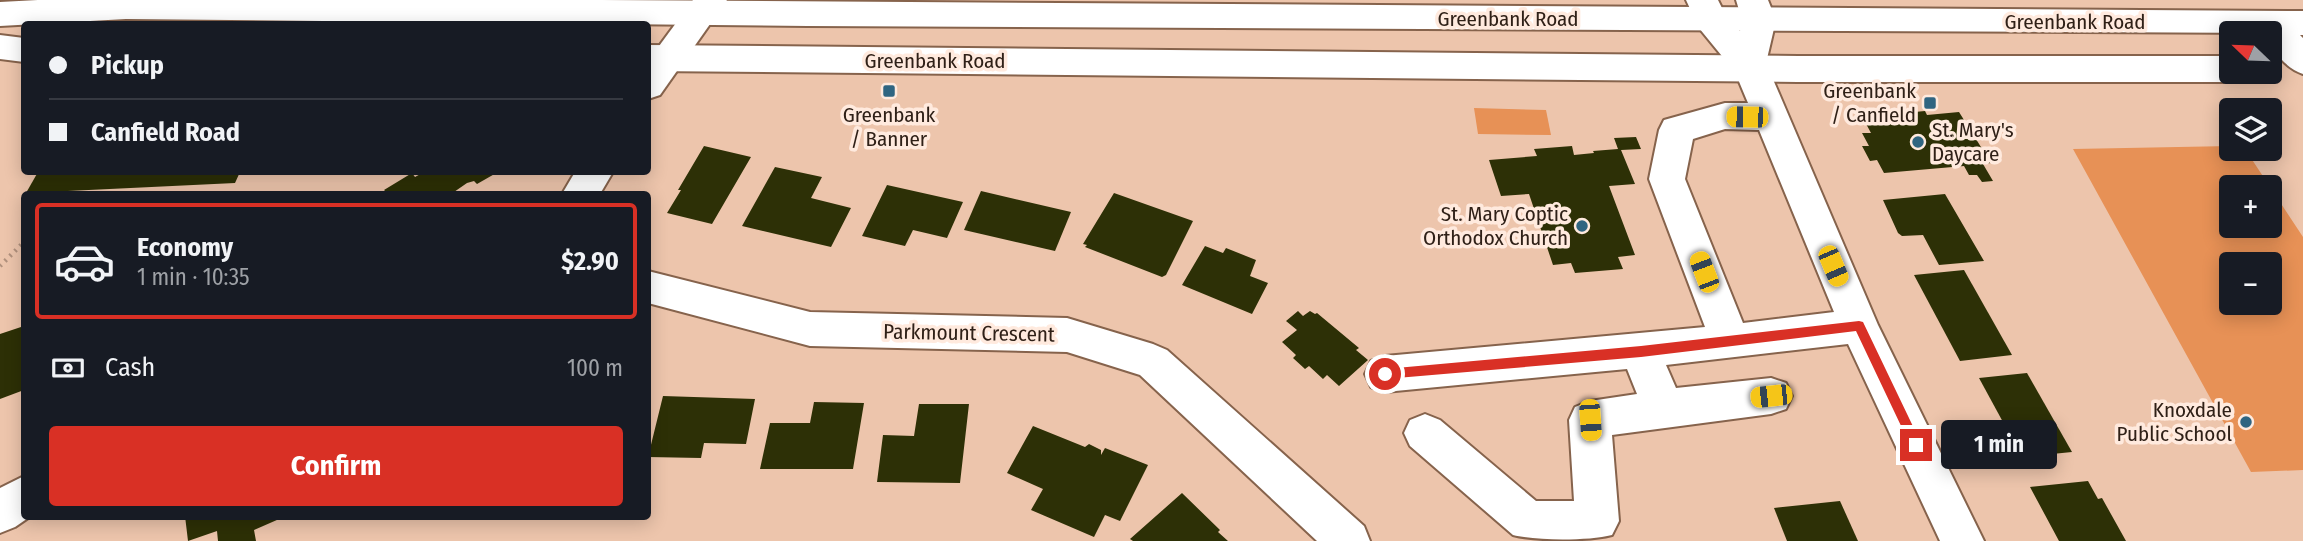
<!DOCTYPE html>
<meta charset="utf-8">
<style>
:root{--surface:#171b24;--page:#242831;--text:#f1f3f6;--muted:#9ea1a6;--line:#363941;--accent:#d93025}
body{margin:0;font-family:"Fira Sans Condensed",sans-serif;background:var(--page);color:var(--text);height:100vh;display:flex;flex-direction:column;font-size:26px;white-space:nowrap}
*{box-sizing:border-box;margin:0}
p{font-size:23px;color:var(--muted)}
.icon{flex:none;width:38px;height:38px;fill:none;stroke:currentColor;stroke-width:2;stroke-linecap:round;stroke-linejoin:round}
.map{position:relative;flex:1;overflow:hidden}
.drawer{position:absolute;left:21px;top:191px;width:630px;height:329px;display:flex;flex-direction:column;background:var(--surface);border-radius:7px;box-shadow:0 4px 18px #0003}
.drawer>*{flex:none}
.hud{position:absolute;left:21px;top:21px;width:630px;height:154px;border-radius:7px;box-shadow:0 4px 18px #0003;display:grid;align-content:center;height:154px;padding:0 28px;background:var(--surface)}
.needle{width:46px;rotate:293deg}
.fabs{position:absolute;left:2219px;top:21px;display:grid;gap:14px}
.fabs a{display:grid;place-items:center;width:63px;height:63px;border-radius:7px;background:var(--surface);box-shadow:0 4px 18px #0003;font-size:35px}
.end{position:absolute;width:32px;height:32px;margin:-16px;border:9px solid #d93025;background:#fff;box-shadow:0 0 0 4px #fff}
.from{border-radius:50%}
.bubble{position:absolute;height:49px;border-radius:7px;background:var(--surface);box-shadow:0 4px 18px #0003;font-size:23px;font-weight:700;line-height:49px;text-align:center}
.car{position:absolute;width:21px;height:42px;margin:-21px -10px;border-radius:9px;box-shadow:0 0 5px 2px #0007;background:linear-gradient(#f5c518 24%,#345 0 40%,#f5c518 0 76%,#345 0 86%,#f5c518 0)}
.hud b{display:flex;align-items:center;gap:24px;height:66px;font-size:26px}
.hud b+b{border-top:2px solid var(--line)}
.hud i{width:18px;height:18px;background:var(--text)}
ul{padding:12px 0 0;list-style:none}
li{display:flex;align-items:center;gap:21px;height:116px;margin:0 14px 10px;padding:0 14px;border:4px solid var(--line);border-radius:7px}
li div{flex:1}
li b{display:block;font-size:26px}
li em{font-style:normal;font-weight:700}
li.on{border-color:var(--accent)}
li>.icon{width:63px;height:63px;stroke-width:1.5}
.pay{display:flex;align-items:center;gap:18px;height:77px;padding:0 28px;font-size:26px}
.pay p{margin-inline-start:auto}
.primary-button{display:flex;gap:14px;margin-top:auto;padding:14px 28px}
.primary-button a{flex:1;height:80px;border-radius:7px;background:var(--accent);color:#fff;font-size:28px;font-weight:700;line-height:80px;text-align:center}
.map>svg:first-child{display:block}
.green{fill:#e79156;fill-rule:evenodd}
.building{fill:#2d3006}
.lines{fill:none;stroke-linecap:round;stroke-linejoin:round}
.minor-casing{stroke:#86634c;stroke-width:4}
.major-casing{stroke:#86634c;stroke-width:4}
.path{stroke:#b1917d;stroke-width:4.5;stroke-dasharray:2 5;stroke-linecap:butt}
.minor{fill:#fff;fill-rule:evenodd}
.major{fill:#fff;fill-rule:evenodd}
.route{fill:#d93025}
.poi-dot{fill:#306581;stroke:#ffeade;stroke-width:2.5}
.labels{text-anchor:middle;stroke-width:7;stroke-linejoin:round;paint-order:stroke}
.street-label{font-size:21px;fill:#2f2017;stroke:#ffeade}
.poi-label{font-size:21px;fill:#2f2017;stroke:#ffeade;text-anchor:end}
</style>
<div class="map">
<svg width="2303" height="541" viewBox="0 0 2303 541">
<rect width="100%" height="100%" fill="#edc5ac"/>
<g class="green">
<polygon points="1474,108 1546,110 1551,135 1478,134"/>
<path d="M 2231,146 L 2231,149 L 2245,149 L 2303,237 L 2303,470 L 2251,472 L 2073,149 ZM 2231,187 L 2270,187 L 2270,226 L 2231,226 ZM 2231,264 L 2270,264 L 2270,303 L 2231,303 Z"/>
</g>
<g class="building">
<polygon points="1925,111 1927,115 1959,112 1991,163 1983,164 1993,181 1982,182 1977,175 1969,175 1964,166 1884,173 1877,160 1870,161 1862,146 1869,146 1862,133 1871,133 1864,120 1874,119 1873,116"/>
<polygon points="1636,137 1641,149 1621,150 1635,184 1609,186 1635,255 1618,257 1623,269 1575,273 1571,263 1553,265 1529,194 1501,196 1489,160 1537,156 1534,149 1572,146 1574,155 1594,153 1593,151 1618,149 1614,138"/>
<polygon points="704,146 751,157 712,224 667,213 681,190 678,190"/>
<polygon points="775,167 822,177 811,198 851,208 831,247 742,226"/>
<polygon points="38,172 240,172 235,183 26,193"/>
<polygon points="424,172 498,172 477,184 474,181 467,183 454,192 456,194 388,194 384,190 412,173 415,177"/>
<polygon points="887,185 963,202 947,238 913,230 905,246 862,236"/>
<polygon points="981,191 1071,212 1055,251 964,230"/>
<polygon points="1114,193 1193,221 1166,275 1162,277 1085,247 1087,245 1083,244"/>
<polygon points="1945,194 1984,261 1939,265 1923,235 1902,236 1898,233 1883,200"/>
<polygon points="1205,246 1223,253 1226,248 1256,260 1250,276 1268,283 1252,314 1182,285"/>
<polygon points="1964,270 2012,355 1960,361 1914,275"/>
<polygon points="1298,311 1303,316 1310,311 1315,314 1317,313 1359,348 1356,350 1368,360 1339,386 1327,375 1323,379 1309,366 1305,369 1293,358 1296,355 1282,342 1297,330 1286,321"/>
<polygon points="24,326 24,390 0,399 0,334"/>
<polygon points="2027,373 2072,452 2022,457 1979,378"/>
<polygon points="663,396 755,399 746,444 704,443 701,458 648,457"/>
<polygon points="814,402 864,403 853,469 760,469 770,423 810,423"/>
<polygon points="919,404 969,404 960,483 877,482 883,435 914,436"/>
<polygon points="1033,426 1085,447 1089,444 1101,450 1101,455 1105,448 1148,465 1120,521 1105,515 1094,537 1031,510 1043,489 1007,473"/>
<polygon points="2088,481 2098,499 2102,498 2126,541 2059,541 2030,487"/>
<polygon points="1182,493 1220,530 1218,532 1228,541 1133,541 1130,539"/>
<polygon points="1840,501 1858,541 1787,541 1774,508"/>
<polygon points="185,516 286,516 254,530 256,541 218,541 217,531 188,541"/>
</g>
<g class="lines">
<g class="minor-casing">
<g id="minor">
<polygon points="693,0 727,0 660,95 648,99 648,61"/>
<path d="M 1686,0 L 1718,0 L 1725,14 L 1740,31 L 1742,20 L 1736,0 L 1768,0 L 1776,20 L 1766,63 L 1878,325 L 1984,541 L 1940,541 L 1848,344 L 1666,365 L 1676,388 L 1771,378 L 1786,383 L 1792,396 L 1786,409 L 1771,414 L 1612,435 L 1619,521 L 1612,535 C 1588,541 1537,541 1513,535 L 1410,446 L 1404,433 L 1410,420 L 1425,414 L 1440,420 L 1536,501 L 1574,501 L 1569,420 L 1575,407 L 1590,401 L 1637,394 L 1627,369 L 1385,392 L 1371,387 L 1365,374 L 1371,361 L 1385,356 L 1705,327 L 1649,179 L 1659,130 L 1664,120 L 1725,103 L 1748,103 L 1735,72 L 1699,28 ZM 1725,129 L 1759,130 L 1834,312 L 1743,323 L 1685,179 L 1693,139 Z"/>
<polygon points="575,172 613,172 600,194 562,194"/>
<polygon points="648,271 810,312 1067,318 1153,344 1167,350 1364,526 1370,541 1317,541 1140,375 1067,352 810,346 648,303"/>
<polygon points="24,476 24,516 31,516 15,527 0,533 0,488"/>
</g>
</g>
<g class="major-casing">
<g id="major">
<path d="M 38,0 L 602,0 L 2303,11 L 2303,35 L 2300,35 L 2303,38 L 2303,74 C 2286,68 2270,51 2270,33 L 808,26 L 126,19 L 0,26 L 0,2 Z"/>
<polygon points="0,35 24,38 24,62 0,59"/>
<polygon points="648,45 1798,56 2231,56 2231,72 2247,72 2243,78 2231,82 1798,82 648,71"/>
</g>
</g>
<polyline class="path" points="0,266 24,242"/>
<use href="#minor" class="minor"/>
<use href="#major" class="major"/>
</g>
<polygon class="route" points="1859,321 1863,322 1920,441 1920,449 1912,449 1856,331 1641,357 1385,379 1379,374 1385,369 1641,346"/>
<g class="poi-dot">
<rect x="882" y="84" width="14" height="14" rx="3.5"/>
<rect x="1923" y="96" width="14" height="14" rx="3.5"/>
<circle cx="1918" cy="142" r="7"/>
<circle cx="1582" cy="226" r="7"/>
<circle cx="2246" cy="422" r="7"/>
</g>
<g class="labels">
<g class="street-label">
<text x="1508" y="26">Greenbank Road</text>
<text x="2075" y="29">Greenbank Road</text>
<text x="935" y="68">Greenbank Road</text>
<text transform="translate(969 333) rotate(1)" y="7">Parkmount Crescent</text>
</g>
<g class="poi-label">
<text x="1916" y="98">Greenbank<tspan x="1916" dy="24">/ Canfield</tspan></text>
<text x="889" y="122" text-anchor="middle">Greenbank<tspan x="889" dy="24">/ Banner</tspan></text>
<text x="1932" y="137" text-anchor="start">St. Mary's<tspan x="1932" dy="24">Daycare</tspan></text>
<text x="1568" y="221">St. Mary Coptic<tspan x="1568" dy="24">Orthodox Church</tspan></text>
<text x="2232" y="417">Knoxdale<tspan x="2232" dy="24">Public School</tspan></text>
</g>
</g>
</svg>
<div class="fabs">
<a><svg class="needle" viewBox="-14 -14 28 28"><path d="M0-13l5 13h-10z" fill="#e53935"/><path d="M0 13l5-13h-10z" fill="#9ea1a6"/></svg></a>
<a><svg class="icon" aria-label="layers" viewBox="0 0 24 24"><path d="M12 4l9 5-9 5-9-5zM3 14l9 5 9-5"/></svg></a>
<a>+</a>
<a>−</a>
</div>
<i class="end from" style="left:1385px;top:374px"></i>
<i class="end" style="left:1916px;top:445px"></i>
<div class="bubble" style="left:1941px;top:420px;width:116px">1 min</div>
<i class="car" style="left:1747px;top:117px;rotate:271deg"></i>
<i class="car" style="left:1833px;top:266px;rotate:157deg"></i>
<i class="car" style="left:1704px;top:272px;rotate:339deg"></i>
<i class="car" style="left:1771px;top:396px;rotate:264deg"></i>
<i class="car" style="left:1590px;top:420px;rotate:176deg"></i>
<div class="hud">
<b><i class="from"></i>Pickup</b>
<b><i></i>Canfield Road</b>
</div>
<section class="drawer">
<ul>
<li class="on"><svg class="icon" aria-label="car" viewBox="0 0 24 24"><path d="M5 17H2v-5l4-1 3-4h7l3 4 3 1v5h-3M9 17h6M6 11h13"/><circle cx="7" cy="17" r="2"/><circle cx="17" cy="17" r="2"/></svg><div><b>Economy</b><p>1 min · 10:35</p></div><em>$2.90</em></li>
</ul>
<div class="pay"><svg class="icon" aria-label="cash" viewBox="0 0 24 24"><path d="M3 7h18v10H3z"/><circle cx="12" cy="12" r="2"/></svg>Cash<p>100 m</p></div>
<div class="primary-button"><a>Confirm</a></div>
</section>
</div>
